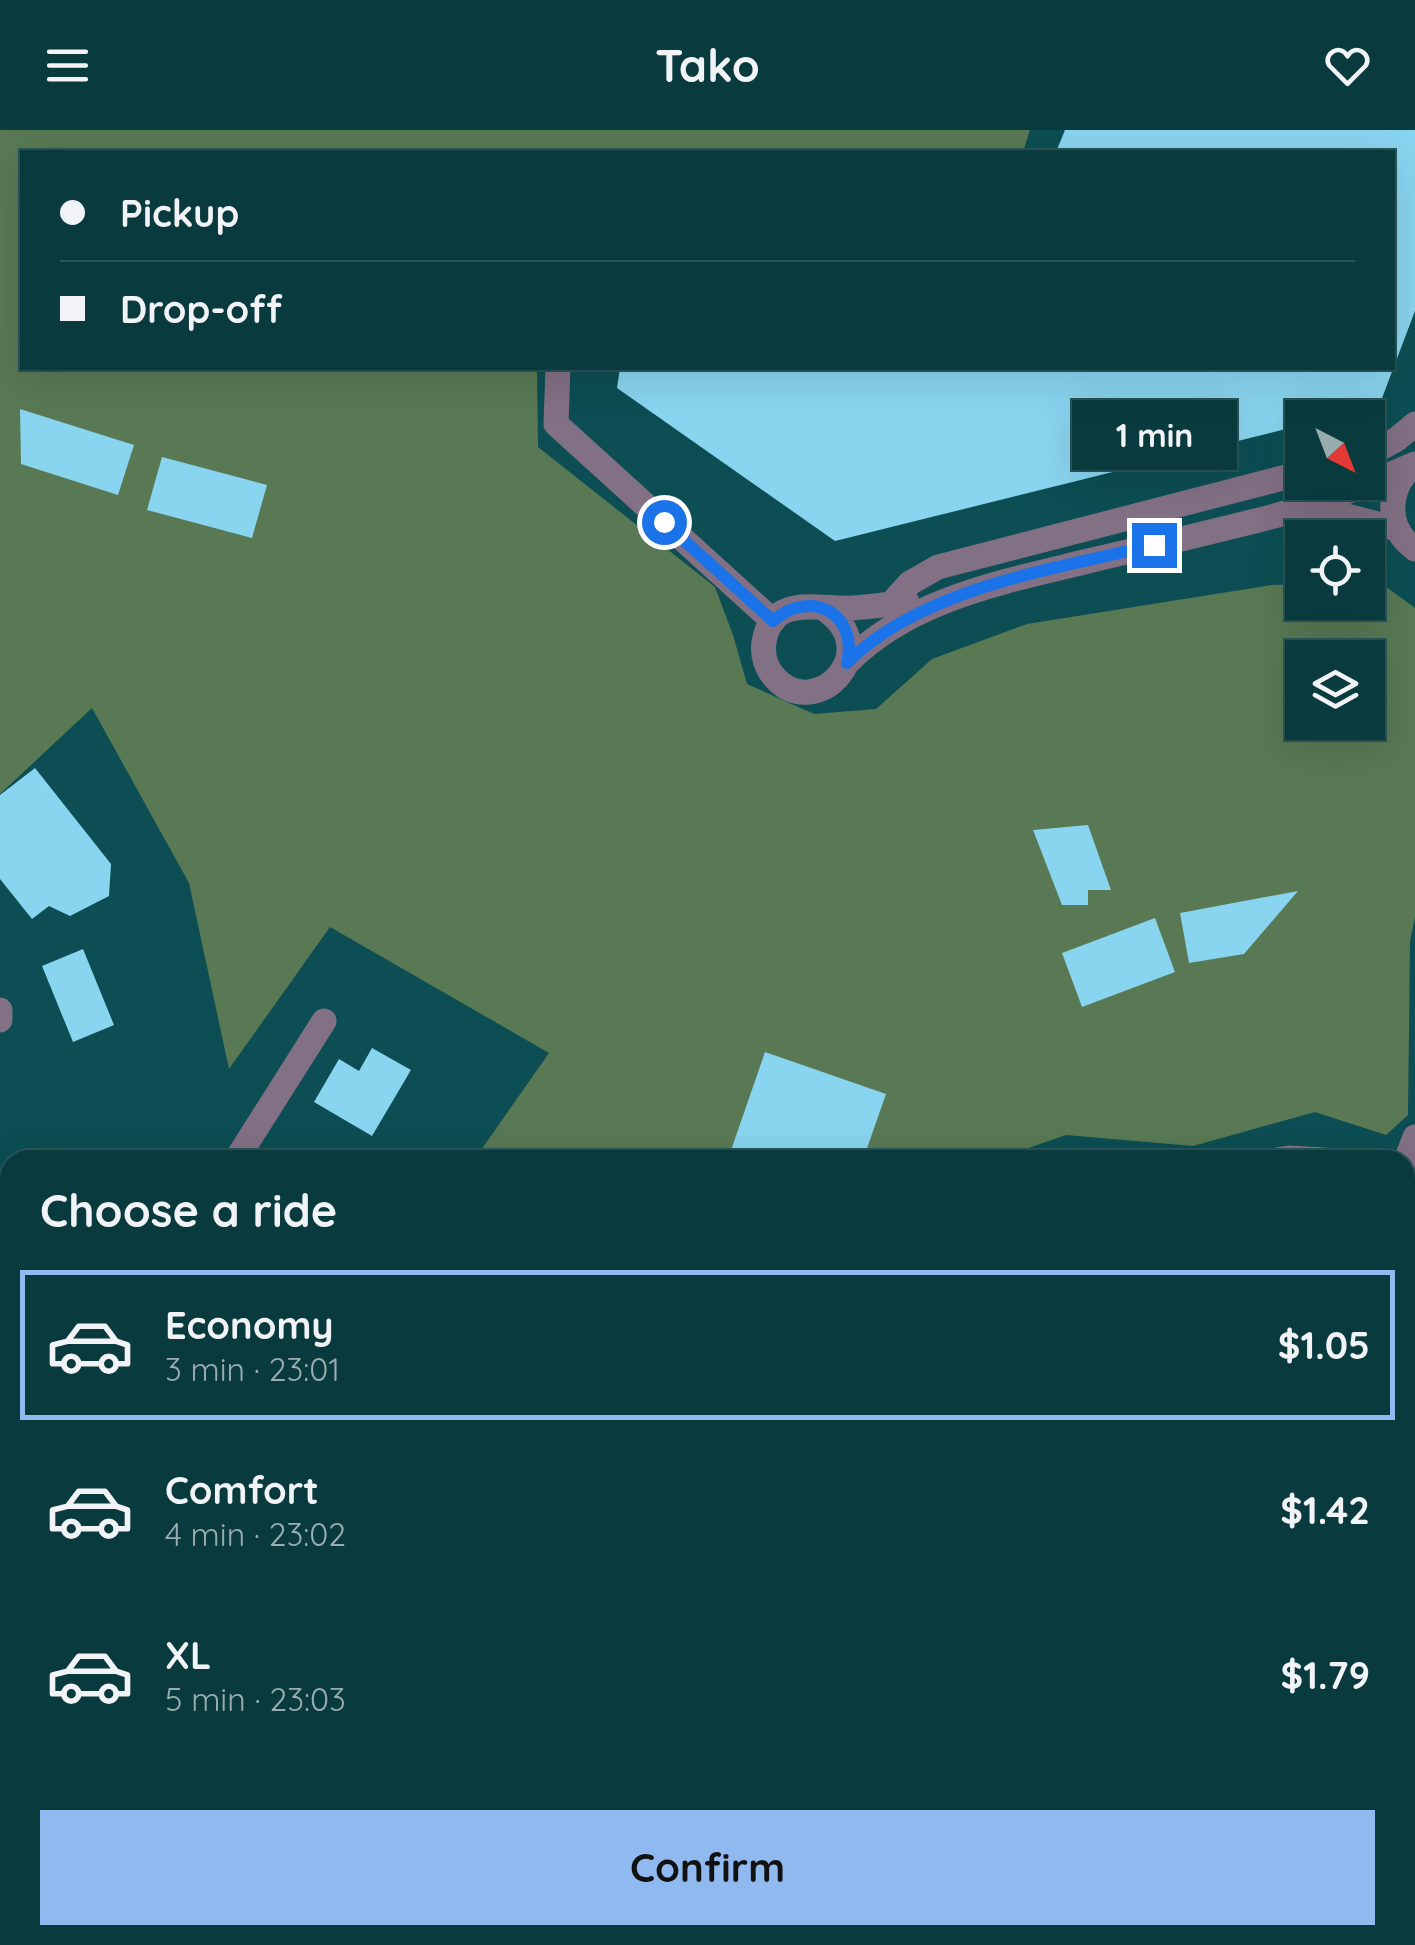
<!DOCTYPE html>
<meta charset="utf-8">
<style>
:root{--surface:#093a3e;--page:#124145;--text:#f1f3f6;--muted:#99adb0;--line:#295458;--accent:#90b9f0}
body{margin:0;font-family:Quicksand,sans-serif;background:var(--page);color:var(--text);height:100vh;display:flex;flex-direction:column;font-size:38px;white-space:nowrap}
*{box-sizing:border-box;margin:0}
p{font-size:32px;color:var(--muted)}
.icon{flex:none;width:55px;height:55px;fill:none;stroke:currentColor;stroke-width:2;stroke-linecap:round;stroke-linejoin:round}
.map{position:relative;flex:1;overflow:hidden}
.drawer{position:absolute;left:0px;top:1020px;width:1415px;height:795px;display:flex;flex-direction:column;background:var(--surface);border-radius:30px 30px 0 0;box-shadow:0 10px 40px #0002,0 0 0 2px var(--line)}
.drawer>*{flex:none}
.hud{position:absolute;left:20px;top:20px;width:1375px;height:220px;border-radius:0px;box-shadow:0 10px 40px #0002,0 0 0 2px var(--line);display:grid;align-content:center;height:220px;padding:0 40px;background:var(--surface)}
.needle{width:65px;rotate:138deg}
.buttons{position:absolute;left:1285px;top:270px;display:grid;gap:20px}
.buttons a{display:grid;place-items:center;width:100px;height:100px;border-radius:0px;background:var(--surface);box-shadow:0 10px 40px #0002,0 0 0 2px var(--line);font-size:50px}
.end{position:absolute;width:45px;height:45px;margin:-22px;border:12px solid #1a73e8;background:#fff;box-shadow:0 0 0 5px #fff}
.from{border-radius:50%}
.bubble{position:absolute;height:70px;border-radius:0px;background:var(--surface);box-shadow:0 10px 40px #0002,0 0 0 2px var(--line);font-size:32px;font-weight:800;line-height:70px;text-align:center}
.hud b{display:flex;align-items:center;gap:35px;height:95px;font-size:38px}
.hud b+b{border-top:2px solid var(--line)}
.hud i{width:25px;height:25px;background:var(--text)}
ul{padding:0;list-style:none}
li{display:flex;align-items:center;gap:30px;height:150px;margin:0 20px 15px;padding:0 20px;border:5px solid transparent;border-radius:0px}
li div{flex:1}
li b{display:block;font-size:38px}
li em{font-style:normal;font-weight:800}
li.current{border-color:var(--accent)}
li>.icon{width:90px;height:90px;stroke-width:1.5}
h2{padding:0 40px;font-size:45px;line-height:120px}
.action{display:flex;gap:20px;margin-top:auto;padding:20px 40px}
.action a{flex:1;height:115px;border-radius:0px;background:var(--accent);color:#111;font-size:40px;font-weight:800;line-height:115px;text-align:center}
header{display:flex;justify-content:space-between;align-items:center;height:130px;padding:0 40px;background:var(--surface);font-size:45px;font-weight:800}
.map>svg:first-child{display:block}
.green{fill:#587954;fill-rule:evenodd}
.building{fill:#89d4ef}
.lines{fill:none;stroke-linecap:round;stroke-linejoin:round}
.minor{stroke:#827084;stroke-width:25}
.route{stroke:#1a73e8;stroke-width:12}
</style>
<header><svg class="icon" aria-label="menu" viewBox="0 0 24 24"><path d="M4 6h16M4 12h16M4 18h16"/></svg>Tako<svg class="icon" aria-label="heart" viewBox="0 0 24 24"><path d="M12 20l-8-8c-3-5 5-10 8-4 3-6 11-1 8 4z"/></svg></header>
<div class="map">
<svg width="1415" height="1815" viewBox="0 0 1415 1815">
<rect width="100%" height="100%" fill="#0c4e53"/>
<path class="green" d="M 0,0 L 1030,0 L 1023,22 L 22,22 L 22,238 L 537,238 L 538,317 L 715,457 L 733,505 L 747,554 L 814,584 L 876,579 L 932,529 L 1027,494 L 1272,455 L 1302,454 L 1302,472 L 1368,472 L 1368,453 L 1381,453 L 1415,478 L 1415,787 L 1410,811 L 1408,985 L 1386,1005 L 1315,982 L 1193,1016 L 1066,1005 L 994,1030 L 474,1030 L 549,923 L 330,797 L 229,939 L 189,753 L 92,578 L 0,664 ZM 1302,528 L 1368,528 L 1368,592 L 1302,592 Z"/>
<g class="building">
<polygon points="1065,0 1415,0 1415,181 1379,276 1331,288 1302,288 1302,295 835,411 617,258 620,238 1392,238 1392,22 1056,22"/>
<polygon points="20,279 134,315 118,365 21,334"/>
<polygon points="162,327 267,355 252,408 147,380"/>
<polygon points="35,638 111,734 109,766 70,786 49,776 32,789 0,749 0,665"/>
<polygon points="1088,695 1111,760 1088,760 1088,775 1062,775 1033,700"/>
<polygon points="1298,761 1244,824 1189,833 1180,783"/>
<polygon points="1155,788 1175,842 1082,877 1062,823"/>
<polygon points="83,819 114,895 73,912 42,836"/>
<polygon points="372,918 411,940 372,1006 314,972 339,929 359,941"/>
<polygon points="765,922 886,964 864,1027 872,1030 742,1030 729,1026"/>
<polygon points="0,1108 10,1113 10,1172 0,1167"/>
<polygon points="0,1512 10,1525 10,1563 0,1571"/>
</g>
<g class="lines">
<g class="minor">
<polyline points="558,238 556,294 773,491"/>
<polyline points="1368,325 1397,309 1415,294"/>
<path d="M 1411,337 C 1387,361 1385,398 1415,419"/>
<polyline points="1293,387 1343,385 1397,399"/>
<polyline points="891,474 910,453 938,437 1302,343"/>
<path d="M 823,478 C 888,520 816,593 775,548 C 766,538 762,525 764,512 C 772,463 820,480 853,478 C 871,477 889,474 907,472"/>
<path d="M 847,533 C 908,470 1002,452 1084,432 C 1144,418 1204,404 1263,389 C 1315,376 1366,355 1415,334"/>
<polyline points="0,880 0,890"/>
<polyline points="236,1030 324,891"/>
<polyline points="1276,1030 1289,1028 1324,1030"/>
<polyline points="1405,1033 1415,1007"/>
<polyline points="1405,1098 1415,1110"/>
<polyline points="0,1297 10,1304"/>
<polyline points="0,1392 10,1382"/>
<polyline points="1405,1648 1415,1633"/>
<polyline points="81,1815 101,1805"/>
<polyline points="1215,1815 1229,1805"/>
</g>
</g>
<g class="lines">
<path class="route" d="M 664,392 L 773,491 C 810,458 859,483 847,533 C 921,458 1055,439 1154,415"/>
</g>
</svg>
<div class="buttons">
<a><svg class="needle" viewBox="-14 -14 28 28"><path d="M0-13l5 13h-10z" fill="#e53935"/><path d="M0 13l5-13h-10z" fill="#99adb0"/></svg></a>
<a><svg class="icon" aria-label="locate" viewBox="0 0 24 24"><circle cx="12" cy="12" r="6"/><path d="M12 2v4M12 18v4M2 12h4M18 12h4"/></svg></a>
<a><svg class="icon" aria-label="layers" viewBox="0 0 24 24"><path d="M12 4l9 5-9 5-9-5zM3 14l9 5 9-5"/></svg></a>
</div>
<i class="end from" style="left:664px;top:392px"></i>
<i class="end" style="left:1154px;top:415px"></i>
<div class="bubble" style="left:1072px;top:270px;width:165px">1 min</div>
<div class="hud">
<b><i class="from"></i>Pickup</b>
<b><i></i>Drop-off</b>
</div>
<section class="drawer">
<h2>Choose a ride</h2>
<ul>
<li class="current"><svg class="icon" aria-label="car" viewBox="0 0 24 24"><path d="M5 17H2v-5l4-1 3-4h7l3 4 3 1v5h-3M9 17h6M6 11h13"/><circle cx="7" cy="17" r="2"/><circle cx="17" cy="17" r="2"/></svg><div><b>Economy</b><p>3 min · 23:01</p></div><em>$1.05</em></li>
<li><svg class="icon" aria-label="car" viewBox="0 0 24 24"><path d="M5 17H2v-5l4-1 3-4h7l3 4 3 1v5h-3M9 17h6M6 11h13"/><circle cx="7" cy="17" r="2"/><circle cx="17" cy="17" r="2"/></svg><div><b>Comfort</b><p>4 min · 23:02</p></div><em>$1.42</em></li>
<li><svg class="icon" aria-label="car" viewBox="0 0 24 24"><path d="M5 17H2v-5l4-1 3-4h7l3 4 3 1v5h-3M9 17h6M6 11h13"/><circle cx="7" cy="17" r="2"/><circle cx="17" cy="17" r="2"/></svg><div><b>XL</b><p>5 min · 23:03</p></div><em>$1.79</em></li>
</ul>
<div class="action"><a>Confirm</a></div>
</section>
</div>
